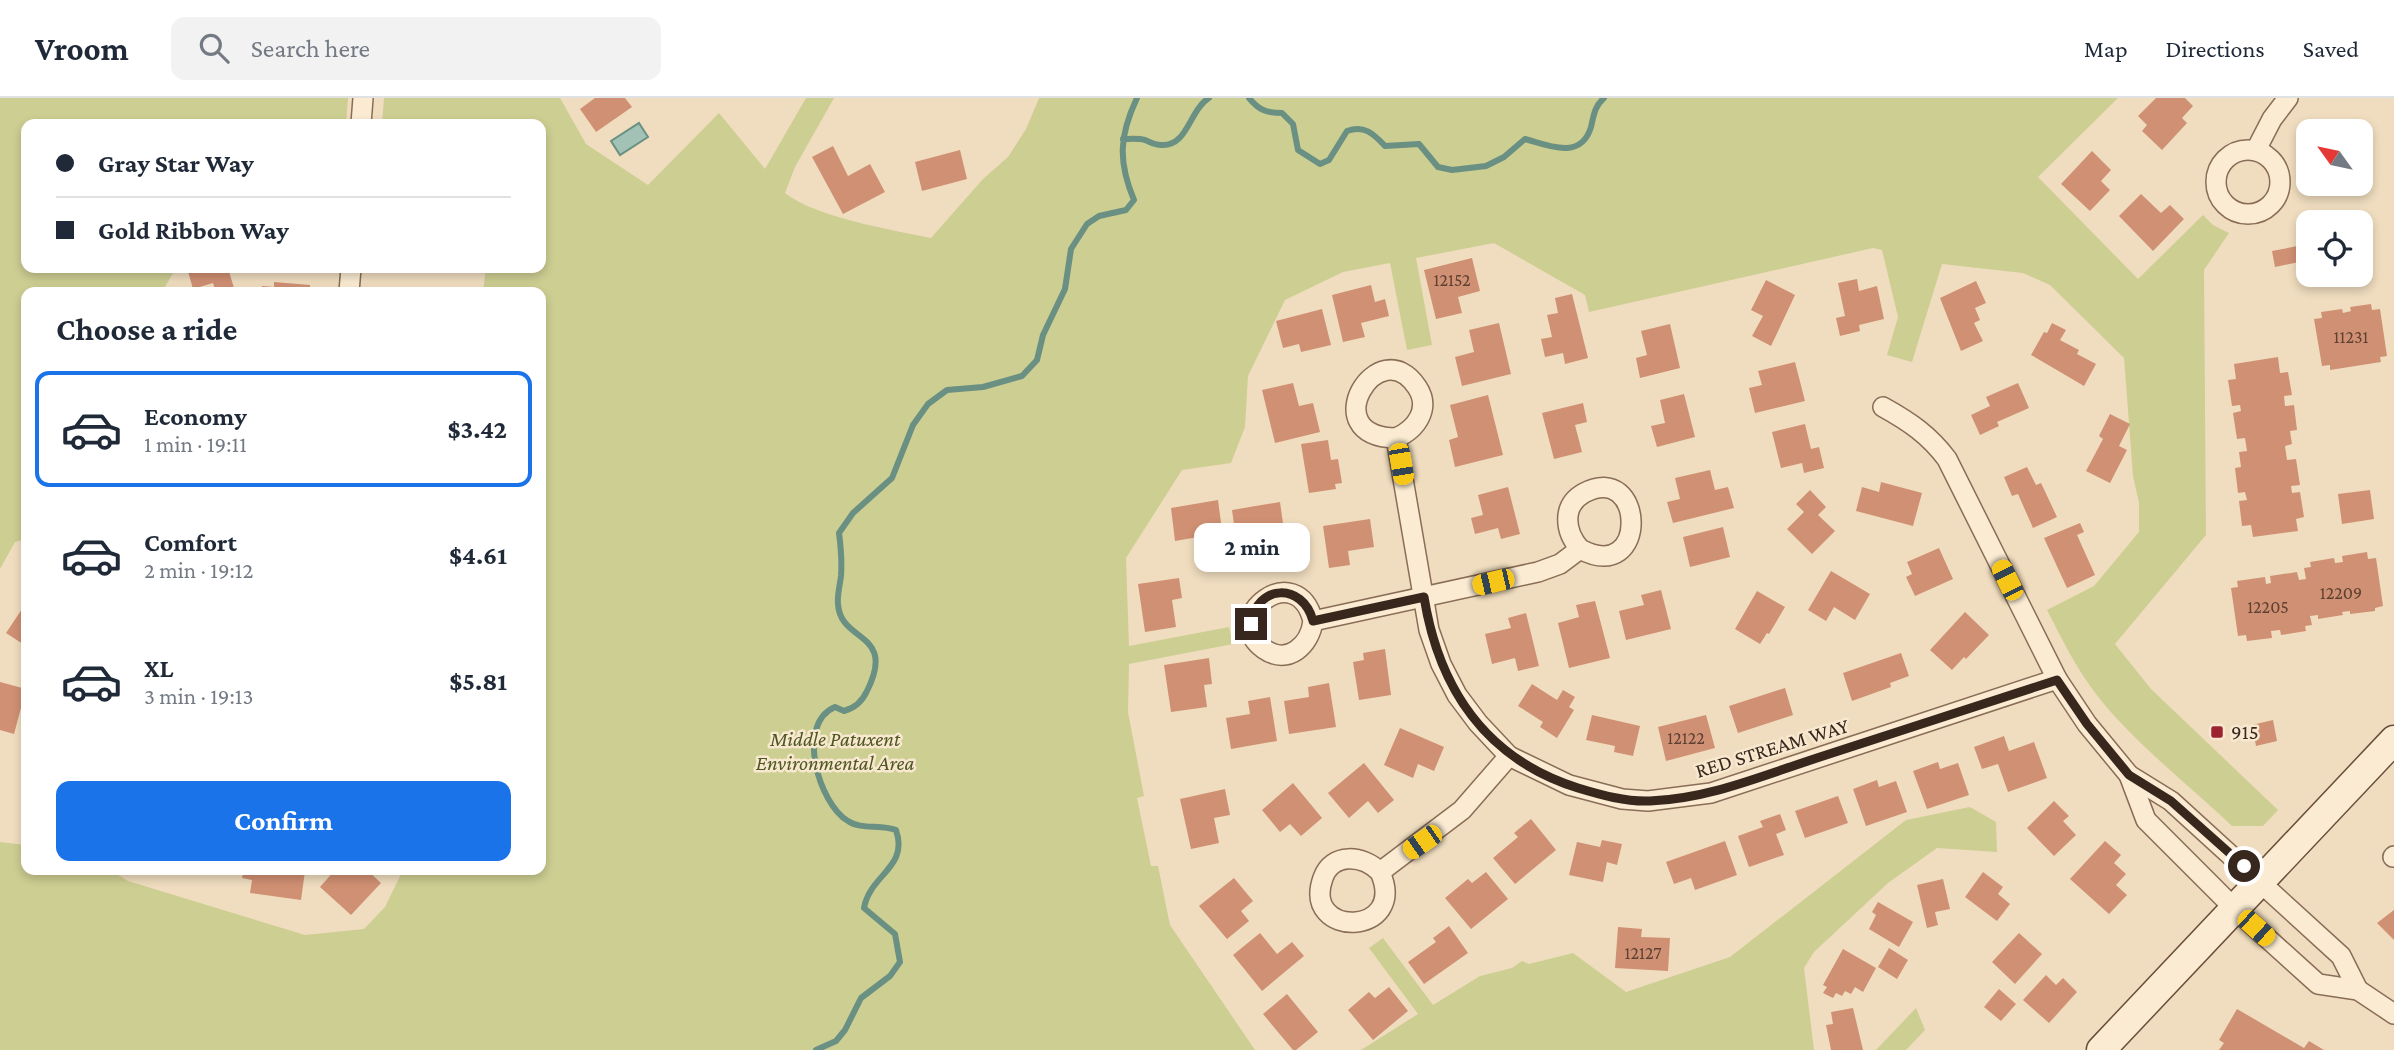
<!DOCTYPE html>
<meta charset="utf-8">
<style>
:root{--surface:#fff;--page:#f2f2f3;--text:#1f2937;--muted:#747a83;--line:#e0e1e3;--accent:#1a73e8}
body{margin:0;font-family:"Crimson Pro",serif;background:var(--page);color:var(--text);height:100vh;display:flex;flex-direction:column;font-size:26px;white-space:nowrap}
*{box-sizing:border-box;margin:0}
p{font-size:23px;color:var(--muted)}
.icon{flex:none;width:38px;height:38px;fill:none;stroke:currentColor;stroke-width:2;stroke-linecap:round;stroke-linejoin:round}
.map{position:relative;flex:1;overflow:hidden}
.details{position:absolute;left:21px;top:189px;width:525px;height:588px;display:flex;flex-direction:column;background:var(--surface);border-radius:14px;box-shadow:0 4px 10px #0003}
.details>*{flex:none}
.guide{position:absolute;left:21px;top:21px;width:525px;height:154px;border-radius:14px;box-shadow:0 4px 10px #0003;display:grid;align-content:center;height:154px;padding:0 35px;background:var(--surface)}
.needle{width:46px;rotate:303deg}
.buttons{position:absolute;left:2296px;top:21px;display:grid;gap:14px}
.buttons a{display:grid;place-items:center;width:77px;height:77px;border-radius:14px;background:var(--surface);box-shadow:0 4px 10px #0003;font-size:35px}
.end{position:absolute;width:32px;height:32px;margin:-16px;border:9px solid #38271c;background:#fff;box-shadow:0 0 0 4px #fff}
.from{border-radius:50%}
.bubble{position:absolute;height:49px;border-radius:14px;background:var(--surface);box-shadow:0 4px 10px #0003;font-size:23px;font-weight:700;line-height:49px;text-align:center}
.car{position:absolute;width:21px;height:42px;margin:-21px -10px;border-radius:9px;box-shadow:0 0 5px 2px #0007;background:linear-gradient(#f5c518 24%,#345 0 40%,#f5c518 0 76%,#345 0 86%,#f5c518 0)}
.guide b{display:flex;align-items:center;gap:24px;height:66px;font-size:26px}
.guide b+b{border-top:2px solid var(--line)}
.guide i{width:18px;height:18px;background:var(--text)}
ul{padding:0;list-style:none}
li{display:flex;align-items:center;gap:21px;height:116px;margin:0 14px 10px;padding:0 21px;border:4px solid transparent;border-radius:14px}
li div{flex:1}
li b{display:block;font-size:26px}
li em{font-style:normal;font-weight:700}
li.active{border-color:var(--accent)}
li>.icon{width:63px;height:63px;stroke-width:1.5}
h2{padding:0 35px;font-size:32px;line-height:84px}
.action{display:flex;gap:14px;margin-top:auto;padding:14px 35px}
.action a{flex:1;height:80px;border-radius:14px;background:var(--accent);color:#fff;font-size:28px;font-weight:700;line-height:80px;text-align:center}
header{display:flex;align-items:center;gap:42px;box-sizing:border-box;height:98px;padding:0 35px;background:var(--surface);border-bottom:2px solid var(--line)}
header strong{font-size:33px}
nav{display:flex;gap:38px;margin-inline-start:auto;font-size:24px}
.search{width:490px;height:63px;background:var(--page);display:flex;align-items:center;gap:18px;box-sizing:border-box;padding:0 24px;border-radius:14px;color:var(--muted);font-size:26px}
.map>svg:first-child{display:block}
.green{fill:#cdce92}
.water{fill:#a2c2b5;stroke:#699082;stroke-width:2}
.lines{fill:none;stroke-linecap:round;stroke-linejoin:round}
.stream{stroke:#699082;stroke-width:6}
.building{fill:#d09073}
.street-casing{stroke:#8a6d56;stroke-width:22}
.secondary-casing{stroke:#6b4e3a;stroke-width:31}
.street{stroke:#faebd2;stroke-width:19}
.secondary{stroke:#faebd2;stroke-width:28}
.route{stroke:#38271c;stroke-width:9}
.poi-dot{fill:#9c2330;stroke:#f7e8cf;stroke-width:2.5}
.labels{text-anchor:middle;stroke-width:5;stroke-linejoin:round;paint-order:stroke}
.number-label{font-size:18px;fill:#5e4132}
.poi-label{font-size:21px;fill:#38271c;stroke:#f7e8cf;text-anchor:start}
.park-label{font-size:21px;font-style:italic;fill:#4e5621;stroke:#f7e8cf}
.street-label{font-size:21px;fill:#38271c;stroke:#f7e8cf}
</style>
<header>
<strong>Vroom</strong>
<div class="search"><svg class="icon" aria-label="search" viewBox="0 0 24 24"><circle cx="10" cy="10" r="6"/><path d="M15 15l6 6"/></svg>Search here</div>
<nav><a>Map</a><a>Directions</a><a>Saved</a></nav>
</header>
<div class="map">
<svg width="2394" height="952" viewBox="0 0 2394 952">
<rect width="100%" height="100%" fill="#f0ddbf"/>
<g class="green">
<polygon points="0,0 348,0 346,26 26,26 26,170 176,170 162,194 26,194 26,441 15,444 0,471"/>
<path d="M 384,0 L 560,0 L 586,46 L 648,87 L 719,15 L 765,71 L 806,0 L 834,0 L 795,69 L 785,95 C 815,119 892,132 931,140 L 983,81 L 1008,59 L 1026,31 L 1039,0 L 2118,0 L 2038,79 L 2138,181 L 2203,117 L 2213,127 L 2229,135 L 2204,172 L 2206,437 L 2115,546 L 2151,591 L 2278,712 L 2263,728 L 2232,728 C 2189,687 2132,643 2096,596 C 2076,570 2062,541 2047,512 L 2094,488 L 2139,434 L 2139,405 L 2133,378 L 2124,260 L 2050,187 L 2023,175 L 1942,166 L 1912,264 L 1887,257 L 1898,219 L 1882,152 L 1873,150 L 1589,214 L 1585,197 L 1494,145 L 1416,160 L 1432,247 L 1407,252 L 1390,165 L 1343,174 L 1285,202 L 1248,278 L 1245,329 L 1231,365 L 1182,372 L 1126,460 L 1129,548 L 1229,529 L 1233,546 L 1129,566 L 1128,614 L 1144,698 L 1137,700 L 1151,768 L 1158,768 L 1170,827 L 1255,952 L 0,952 L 0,744 L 26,747 L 26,772 L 110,772 L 128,783 L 305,837 L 364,831 L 385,809 L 403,772 L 541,772 L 541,194 L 483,194 L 486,170 L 541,170 L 541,26 L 382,26 Z"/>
<polygon points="1970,709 1996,724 1997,754 1937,750 1888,785 1814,854 1804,870 1814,952 1361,952 1418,916 1369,850 1383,840 1433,907 1480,878 1512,870 1522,863 1529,866 1573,855 1626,894 1730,859 1906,722"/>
<polygon points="1916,910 1925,932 1906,952 1876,952"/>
</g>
<polygon class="water" points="639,25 648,39 620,57 611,43"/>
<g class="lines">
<g class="stream">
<path d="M 1249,0 C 1259,12 1266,15 1282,15 L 1293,26 L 1298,52 L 1320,66 L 1329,62 L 1347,33 C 1364,27 1373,35 1385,48 L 1419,46 L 1438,69 L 1452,72 L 1486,68 L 1504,59 L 1525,41 C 1547,47 1581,63 1591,29 C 1594,17 1594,9 1604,0"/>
<path d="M 1123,41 C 1130,41 1138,40 1145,42 C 1150,44 1155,47 1161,47 C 1188,49 1189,12 1209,0"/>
<path d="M 816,952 L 836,943 L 845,932 L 861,900 L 890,878 L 900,864 L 895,836 L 864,810 C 870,776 909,770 896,732 C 881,726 861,732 848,723 C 819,706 795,626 835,609 L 844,613 C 855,610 862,604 867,593 C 897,533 840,545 838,506 C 837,497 840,487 841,478 C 842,464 841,450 839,435 L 853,415 L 892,380 L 913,327 L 928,306 L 947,292 L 983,289 L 1022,278 L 1037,262 L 1043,237 L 1065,191 L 1071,151 L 1087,126 L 1099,118 L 1126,112 L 1134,102 C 1118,64 1119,38 1137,0"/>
</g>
</g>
<g class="building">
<polygon points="595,0 625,0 632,9 596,34 580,11"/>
<polygon points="2156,0 2185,0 2193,8 2182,20 2187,25 2162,52 2142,33 2147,27 2138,18"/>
<polygon points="833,48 848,78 870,66 885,94 843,116 812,59"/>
<polygon points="960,52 967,81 922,93 915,64"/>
<polygon points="2092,53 2111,72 2101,83 2110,92 2090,113 2061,86"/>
<polygon points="2141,96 2161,115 2170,107 2184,121 2153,153 2119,118"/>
<polygon points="2308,146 2308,162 2275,169 2272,153"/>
<polygon points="1472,160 1480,193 1458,199 1462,215 1436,221 1424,172"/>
<polygon points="187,170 228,170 234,190 216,194 213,185 193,191"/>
<polygon points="1857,181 1859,193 1877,188 1884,221 1859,227 1860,233 1840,238 1836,220 1845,218 1838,185"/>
<polygon points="1766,182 1795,197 1771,248 1752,238 1763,218 1751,212"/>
<polygon points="1976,183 1986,205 1975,210 1980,222 1974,225 1983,243 1961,253 1940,200"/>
<polygon points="274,184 310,187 310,194 262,194 262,188 274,189"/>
<polygon points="1371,187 1375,204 1385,201 1389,218 1361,225 1365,239 1343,244 1332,197"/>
<polygon points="1572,196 1588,260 1565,266 1563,255 1545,259 1541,241 1552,239 1547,217 1558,215 1555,200"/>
<polygon points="2371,206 2372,212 2380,211 2387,258 2380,259 2381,264 2330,272 2330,267 2322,268 2314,221 2322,220 2321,214 2342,211 2343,215 2351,213 2350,209"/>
<polygon points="1322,211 1331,247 1301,254 1299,246 1283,250 1276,223"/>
<polygon points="1499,225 1511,276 1462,288 1455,259 1474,254 1469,232"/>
<polygon points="2052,225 2066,232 2060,242 2079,252 2077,256 2096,266 2084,288 2031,257 2044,234 2047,235"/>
<polygon points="1670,226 1680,270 1640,280 1636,260 1647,257 1641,233"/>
<polygon points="2278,259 2280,275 2288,274 2292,297 2284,298 2285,308 2294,307 2297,332 2290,333 2292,346 2285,348 2287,362 2296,361 2300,387 2291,388 2292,395 2300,394 2304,419 2296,421 2298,433 2253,439 2251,427 2242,428 2239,403 2247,402 2245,394 2238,395 2235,370 2241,369 2239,354 2247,353 2245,340 2237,341 2233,315 2241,313 2240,307 2232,308 2228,282 2236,281 2234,266"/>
<polygon points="1795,264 1805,303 1755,315 1749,290 1762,287 1758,273"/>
<polygon points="1293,285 1299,308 1313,305 1320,334 1275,345 1262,292"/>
<polygon points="2018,285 2029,310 1997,324 1999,328 1980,337 1971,317 1990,308 1986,299"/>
<polygon points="1684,296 1695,339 1657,349 1651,328 1665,325 1660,302"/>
<polygon points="1488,297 1503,357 1455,369 1449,342 1458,339 1450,307"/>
<polygon points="1583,305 1587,324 1575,327 1582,354 1554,361 1542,315"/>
<polygon points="2110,316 2130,326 2119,348 2127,352 2110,385 2086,373 2103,341 2099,338"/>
<polygon points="1805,326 1811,351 1819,349 1824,370 1804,375 1802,365 1781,370 1772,334"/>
<polygon points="1328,342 1331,362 1338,361 1342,385 1335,386 1336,391 1309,395 1301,346"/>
<polygon points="2027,369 2036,387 2041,385 2057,419 2033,430 2018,396 2012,398 2004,379"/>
<polygon points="1710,372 1715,392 1728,389 1734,410 1673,425 1667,404 1680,401 1675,380"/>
<polygon points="1881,384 1922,395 1913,428 1856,413 1862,389 1879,394"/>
<polygon points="1508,389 1520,436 1501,441 1498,430 1475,436 1471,420 1483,417 1478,397"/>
<polygon points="1810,392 1826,409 1818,417 1835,433 1812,456 1787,431 1804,414 1796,406"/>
<polygon points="2370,392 2374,421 2342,426 2338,396"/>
<polygon points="1218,402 1224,447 1206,450 1204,438 1175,443 1171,410"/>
<polygon points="1280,404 1286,446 1267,449 1265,436 1236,441 1232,412"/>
<polygon points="1370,421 1374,449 1348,453 1350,467 1329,470 1323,428"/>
<polygon points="2080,425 2084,434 2077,437 2095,477 2067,490 2044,440"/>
<polygon points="1723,429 1730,459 1690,469 1683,439"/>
<polygon points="1939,450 1953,481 1915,498 1906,479 1912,476 1907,464"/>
<polygon points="2367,454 2368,461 2376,460 2383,508 2375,510 2375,513 2350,516 2350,513 2342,514 2343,517 2318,521 2318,517 2310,518 2312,527 2305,528 2306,533 2281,537 2280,532 2271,533 2272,540 2247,543 2246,537 2238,538 2231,490 2238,489 2237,483 2265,479 2266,486 2271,485 2270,478 2297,474 2299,482 2306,481 2304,470 2311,469 2310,464 2334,460 2335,465 2343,464 2342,458"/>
<polygon points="1831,473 1870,496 1855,522 1834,509 1826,523 1808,512"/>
<polygon points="1179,480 1182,500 1172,502 1176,529 1145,534 1138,486"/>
<polygon points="1661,492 1671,531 1626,542 1619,513 1644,507 1641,497"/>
<polygon points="1757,493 1785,509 1769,536 1767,535 1760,546 1735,531"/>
<polygon points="1595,503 1610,560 1569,570 1558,525 1579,519 1576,507"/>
<polygon points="26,505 26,548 6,535"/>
<polygon points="1965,514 1989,537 1966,561 1964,559 1952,572 1930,552"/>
<polygon points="1526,515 1539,568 1518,573 1515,560 1492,566 1485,536 1511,530 1508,520"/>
<polygon points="1385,551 1391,597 1359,602 1353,564 1364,562 1363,555"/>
<polygon points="1901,555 1909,578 1890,585 1891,589 1852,603 1843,575"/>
<polygon points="1209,560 1212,586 1204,587 1207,609 1171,614 1164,567"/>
<polygon points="0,584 26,591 14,636 0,632"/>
<polygon points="1329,585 1336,629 1289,636 1284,603 1309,599 1308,589"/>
<polygon points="1532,586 1557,602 1563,592 1575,599 1569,609 1574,612 1557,640 1540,629 1543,624 1518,608"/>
<polygon points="1785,590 1793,617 1738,635 1729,608"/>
<polygon points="1270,599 1277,643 1231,651 1226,620 1250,616 1248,603"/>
<polygon points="1592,617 1640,628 1633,658 1614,654 1615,648 1586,642"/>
<polygon points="1706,617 1715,650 1666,663 1658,629"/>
<polygon points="2273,622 2277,643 2256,648 2252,627"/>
<polygon points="1400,630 1444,649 1434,673 1418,666 1413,680 1384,667"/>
<polygon points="2004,638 2009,653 2034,644 2047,680 2008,694 1998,666 1982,671 1974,649"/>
<polygon points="1938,664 1940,671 1958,665 1969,697 1927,711 1913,673"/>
<polygon points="1364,665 1394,702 1378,715 1368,703 1349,720 1328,695"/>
<polygon points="1877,682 1879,689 1896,683 1907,714 1866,728 1853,691"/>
<polygon points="1293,685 1322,720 1301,738 1290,726 1280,734 1262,712"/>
<polygon points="1225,691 1230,717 1214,720 1219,745 1191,751 1180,701"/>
<polygon points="1838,698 1848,725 1805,740 1795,713"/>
<polygon points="2054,703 2069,718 2063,723 2076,737 2054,758 2027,730"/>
<polygon points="1780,716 1786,732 1776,736 1784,757 1749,769 1738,738 1763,729 1760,723"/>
<polygon points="1531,721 1556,752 1515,786 1493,760 1518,739 1514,735"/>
<polygon points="1602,742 1622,746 1617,767 1607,764 1603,784 1569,777 1577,744 1600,749"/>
<polygon points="1725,743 1737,777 1695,792 1691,780 1674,786 1666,764"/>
<polygon points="2105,743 2121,757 2114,765 2126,776 2116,787 2127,797 2109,816 2070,781"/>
<polygon points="244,772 305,773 301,802 250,795 252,782 242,780"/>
<polygon points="335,772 367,772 381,785 351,817 320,789"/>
<polygon points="1486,774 1508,801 1471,831 1445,800 1468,781 1472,785"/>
<polygon points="1983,774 2003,789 1998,796 2010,806 1997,823 1965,799"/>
<polygon points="1234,780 1253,803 1241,813 1249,823 1227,841 1199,808"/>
<polygon points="1943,781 1950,811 1935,814 1938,827 1927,830 1917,787"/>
<polygon points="1878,804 1913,824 1899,849 1869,831 1876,817 1872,814"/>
<polygon points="2394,812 2394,842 2377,825"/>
<polygon points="1449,828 1468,855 1424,886 1408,864 1436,844 1433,840"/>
<polygon points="1618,829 1642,831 1641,839 1670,840 1668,873 1615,870"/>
<polygon points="1260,835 1277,856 1292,844 1304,858 1262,893 1233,857"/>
<polygon points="2019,835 2042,856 2015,886 1992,864"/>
<polygon points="1889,850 1908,862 1897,881 1878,869"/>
<polygon points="1843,851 1876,870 1863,894 1855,889 1851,896 1845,893 1842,898 1836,895 1833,900 1823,895 1827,889 1823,887"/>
<polygon points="2046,877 2056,887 2063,880 2077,894 2049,925 2023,902"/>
<polygon points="1389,889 1408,913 1373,942 1348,912 1369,894 1375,900"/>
<polygon points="1999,891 2016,906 2001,923 1984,909"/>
<polygon points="1287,896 1318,934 1296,952 1293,952 1263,916"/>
<polygon points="1853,910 1863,952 1831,952 1826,927 1833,926 1831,914"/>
<polygon points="2237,911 2304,950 2309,943 2324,952 2219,952 2224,945 2219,942"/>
</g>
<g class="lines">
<g class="street-casing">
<g id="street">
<polyline points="361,26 363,0"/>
<circle cx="2248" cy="84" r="32"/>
<polyline points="2256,52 2272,21 2288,0"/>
<polyline points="349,194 351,170"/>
<path d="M 1883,309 C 1910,324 1929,337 1947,361 L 2057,581 L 2087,626 L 2129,677 L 2146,722 L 2236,812 L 2318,886 L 2358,892 L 2394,916"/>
<path d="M 1396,340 C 1313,339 1379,231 1417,289 C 1431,310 1417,331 1396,340 L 1429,532 L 1441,566 L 1457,597 L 1478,625 L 1509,658 L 1569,687 L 1622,701 L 1648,703 L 1711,695 L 2057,581"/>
<path d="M 1313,523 C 1310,547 1288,568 1264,551 C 1219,519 1297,459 1313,523 L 1538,474 L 1560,466 L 1580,451 C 1565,434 1561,408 1584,395 C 1645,362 1650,488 1580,451"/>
<polyline points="2129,677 2171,703 2341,858 2358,892"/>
<polyline points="2393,759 2394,758"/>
<path d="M 1380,774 C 1409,839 1301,841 1323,780 C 1332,754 1363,757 1380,774 L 1462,712 L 1509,658"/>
</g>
</g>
<g class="secondary-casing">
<polyline id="secondary" points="2101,952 2394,642"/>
</g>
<use href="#street" class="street"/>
<use href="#secondary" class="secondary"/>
</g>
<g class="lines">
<path class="route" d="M 1251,526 C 1256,486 1303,484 1313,523 L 1424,499 C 1439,591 1486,661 1578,690 C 1601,697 1626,704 1650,703 C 1709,701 1764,677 1820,659 C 1899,633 1978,608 2057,582 L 2087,626 L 2129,677 L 2171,703 L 2244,768"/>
</g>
<rect class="poi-dot" x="2210" y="627" width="14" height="14" rx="3.5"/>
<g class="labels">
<g class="number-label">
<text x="1452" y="188">12152</text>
<text x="2351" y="245">11231</text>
<text x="2341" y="501">12209</text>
<text x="2268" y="515">12205</text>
<text x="1686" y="646">12122</text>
<text x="1643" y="861">12127</text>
</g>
<g class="poi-label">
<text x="2231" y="641">915</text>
</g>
<g class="park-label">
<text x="835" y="648">Middle Patuxent<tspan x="835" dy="24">Environmental Area</tspan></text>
</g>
<g class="street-label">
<text transform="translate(1772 650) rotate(-17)" y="7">RED STREAM WAY</text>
</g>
</g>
</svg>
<div class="buttons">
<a><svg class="needle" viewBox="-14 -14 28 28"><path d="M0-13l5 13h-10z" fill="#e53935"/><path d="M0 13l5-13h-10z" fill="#747a83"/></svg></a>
<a><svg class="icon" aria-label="locate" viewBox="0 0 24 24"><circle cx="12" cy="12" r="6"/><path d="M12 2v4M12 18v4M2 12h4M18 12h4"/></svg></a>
</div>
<i class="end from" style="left:2244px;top:768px"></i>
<i class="end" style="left:1251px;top:526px"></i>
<div class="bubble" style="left:1194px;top:425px;width:116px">2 min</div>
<i class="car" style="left:1401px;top:366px;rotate:170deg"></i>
<i class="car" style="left:2007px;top:482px;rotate:334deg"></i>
<i class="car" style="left:1493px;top:484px;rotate:257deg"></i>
<i class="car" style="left:1422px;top:744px;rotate:235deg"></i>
<i class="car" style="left:2256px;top:830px;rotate:132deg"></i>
<div class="guide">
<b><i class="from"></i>Gray Star Way</b>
<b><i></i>Gold Ribbon Way</b>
</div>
<section class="details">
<h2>Choose a ride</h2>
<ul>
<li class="active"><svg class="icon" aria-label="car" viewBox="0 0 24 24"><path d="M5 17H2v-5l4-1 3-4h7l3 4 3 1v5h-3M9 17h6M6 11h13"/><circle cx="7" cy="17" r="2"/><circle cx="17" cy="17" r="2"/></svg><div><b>Economy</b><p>1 min · 19:11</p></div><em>$3.42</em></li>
<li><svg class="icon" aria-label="car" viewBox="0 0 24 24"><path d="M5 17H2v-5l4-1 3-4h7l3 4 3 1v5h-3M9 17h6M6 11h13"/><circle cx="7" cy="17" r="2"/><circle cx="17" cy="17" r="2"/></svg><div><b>Comfort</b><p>2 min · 19:12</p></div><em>$4.61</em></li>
<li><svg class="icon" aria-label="car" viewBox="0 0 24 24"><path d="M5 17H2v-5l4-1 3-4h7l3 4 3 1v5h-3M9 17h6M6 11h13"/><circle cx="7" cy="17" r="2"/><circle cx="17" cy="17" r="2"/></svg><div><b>XL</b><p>3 min · 19:13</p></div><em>$5.81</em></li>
</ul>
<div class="action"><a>Confirm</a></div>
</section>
</div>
